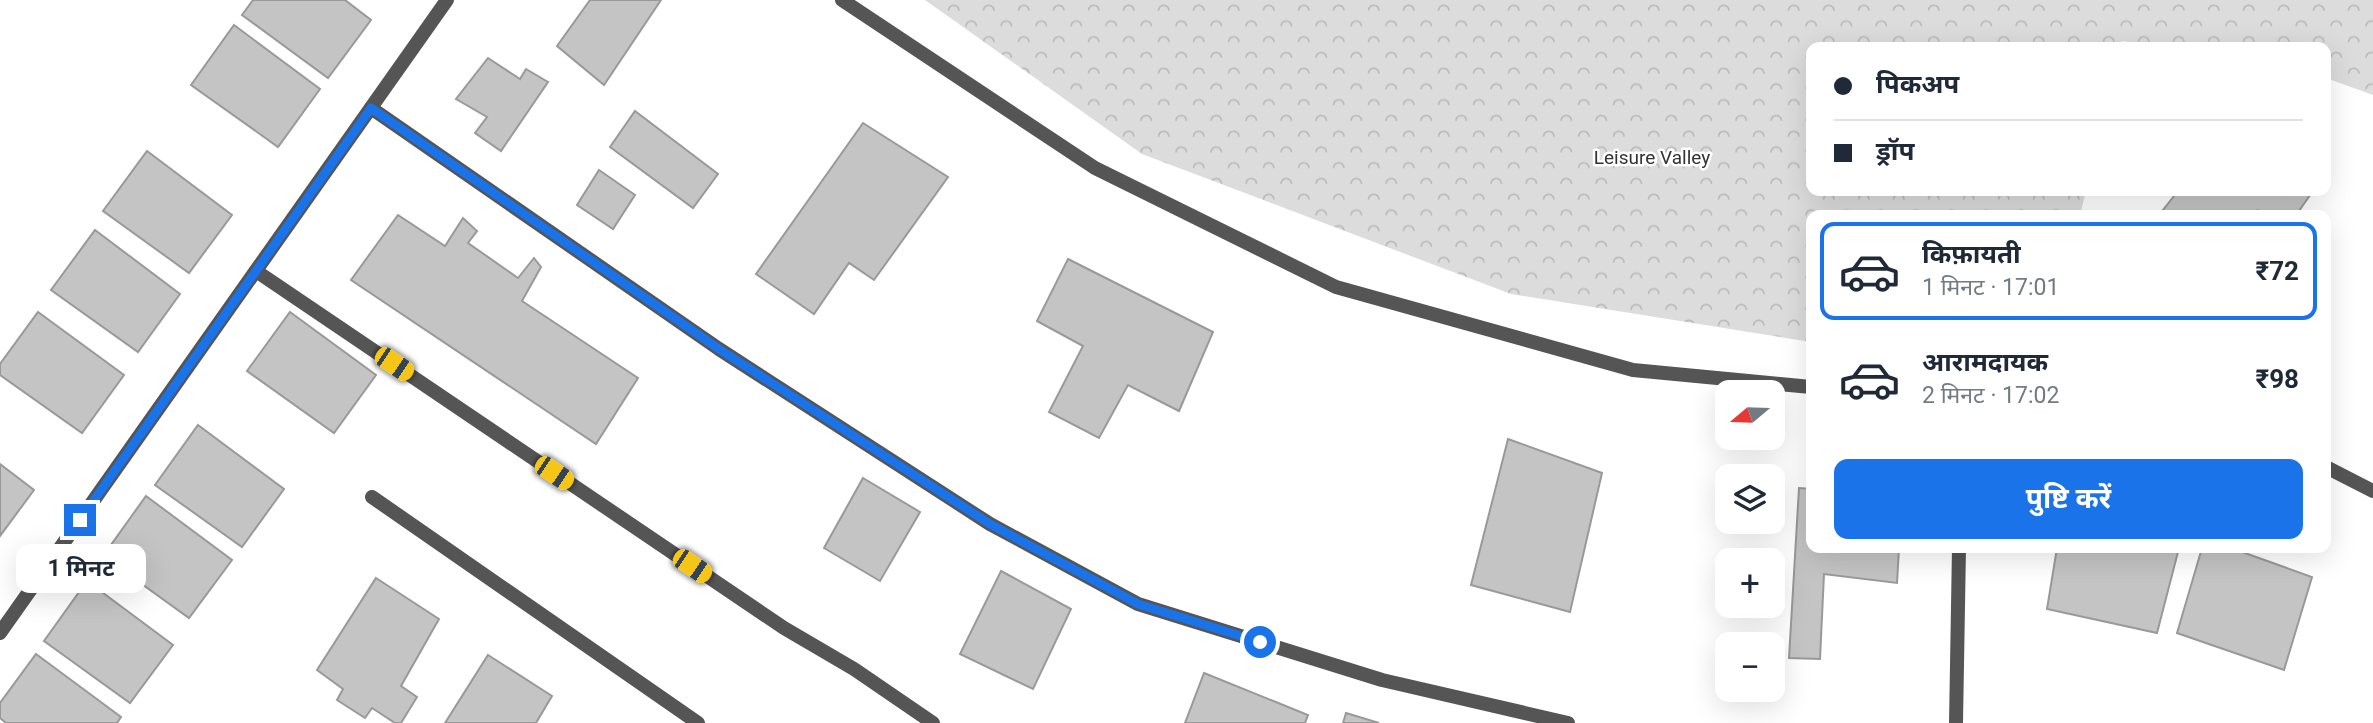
<!DOCTYPE html>
<html lang="hi">
<meta charset="utf-8">
<style>
:root{--surface:#fff;--page:#f2f2f3;--text:#1f2937;--muted:#747a83;--line:#e0e1e3;--accent:#1a73e8}
body{margin:0;font-family:Roboto,"Noto Sans Devanagari",sans-serif;background:var(--page);color:var(--text);height:100vh;display:flex;flex-direction:column;font-size:26px;white-space:nowrap}
*{box-sizing:border-box;margin:0}
p{font-size:23px;color:var(--muted)}
.icon{flex:none;width:38px;height:38px;fill:none;stroke:currentColor;stroke-width:2;stroke-linecap:round;stroke-linejoin:round}
.map{position:relative;flex:1;overflow:hidden}
.sheet{position:absolute;left:1806px;top:210px;width:525px;height:343px;display:flex;flex-direction:column;background:var(--surface);border-radius:14px;box-shadow:0 7px 28px #0002}
.sheet>*{flex:none}
.guide{position:absolute;left:1806px;top:42px;width:525px;height:154px;border-radius:14px;box-shadow:0 7px 28px #0002;display:grid;align-content:center;height:154px;padding:0 28px;background:var(--surface)}
.needle{width:46px;rotate:251deg}
.tools{position:absolute;left:1715px;top:380px;display:grid;gap:14px}
.tools a{display:grid;place-items:center;width:70px;height:70px;border-radius:14px;background:var(--surface);box-shadow:0 7px 28px #0002;font-size:35px}
.end{position:absolute;width:32px;height:32px;margin:-16px;border:9px solid #1a73e8;background:#fff;box-shadow:0 0 0 4px #fff}
.from{border-radius:50%}
.bubble{position:absolute;height:49px;border-radius:14px;background:var(--surface);box-shadow:0 7px 28px #0002;font-size:23px;font-weight:700;line-height:49px;text-align:center}
.car{position:absolute;width:21px;height:42px;margin:-21px -10px;border-radius:9px;box-shadow:0 0 5px 2px #0007;background:linear-gradient(#f5c518 24%,#345 0 40%,#f5c518 0 76%,#345 0 86%,#f5c518 0)}
.guide b{display:flex;align-items:center;gap:24px;height:66px;font-size:26px}
.guide b+b{border-top:2px solid var(--line)}
.guide i{width:18px;height:18px;background:var(--text)}
ul{padding:12px 0 0;list-style:none}
li{display:flex;align-items:center;gap:21px;height:98px;margin:0 14px 10px;padding:0 14px;border:4px solid transparent;border-radius:14px}
li div{flex:1}
li b{display:block;font-size:26px}
li em{font-style:normal;font-weight:700}
li.on{border-color:var(--accent)}
li>.icon{width:63px;height:63px;stroke-width:1.5}
.action{display:flex;gap:14px;margin-top:auto;padding:14px 28px}
.action a{flex:1;height:80px;border-radius:14px;background:var(--accent);color:#fff;font-size:28px;font-weight:700;line-height:80px;text-align:center}
.map>svg:first-child{display:block}
.park{fill:url(#park-crowns)}
.building{fill:#c4c4c4;stroke:#999;stroke-width:2}
.lines{fill:none;stroke-linecap:round;stroke-linejoin:round}
.street{stroke:#555;stroke-width:14}
.route{stroke:#1a73e8;stroke-width:9}
.labels{text-anchor:middle;stroke-width:5;stroke-linejoin:round;paint-order:stroke}
.park-label{font-size:19px;fill:#333;stroke:#fff}
</style>
<div class="map">
<svg width="2373" height="723" viewBox="0 0 2373 723">
<defs>
<pattern id="park-crowns" width="20" height="18" patternUnits="userSpaceOnUse" patternTransform="scale(1.75)"><rect width="20" height="18" fill="#dcdcdc"/><path d="M2 6a3 3 0 1 1 6 0M12 15a3 3 0 1 1 6 0" fill="none" stroke="#bbb"/></pattern>
</defs>
<rect width="100%" height="100%" fill="#fff"/>
<polygon class="park" points="925,0 2373,0 2373,95 2326,78 2326,47 2158,47 2122,41 2120,47 1811,47 1811,191 2086,191 2080,215 1811,215 1811,342 1511,294 1142,154"/>
<g class="building">
<polygon points="253,0 345,0 371,20 328,78 242,15"/>
<polygon points="590,0 661,0 604,85 557,46"/>
<polygon points="234,25 320,89 278,147 191,85"/>
<polygon points="488,58 520,79 526,69 548,82 501,151 475,133 487,117 456,99"/>
<polygon points="635,111 718,174 693,208 610,147"/>
<polygon points="863,123 948,177 874,280 849,263 814,314 756,274"/>
<polygon points="147,151 232,215 189,273 103,211"/>
<polygon points="599,170 635,195 613,229 577,205"/>
<polygon points="2178,191 2313,191 2296,215 2265,215 2258,210 2254,215 2159,215"/>
<polygon points="398,215 445,246 463,218 477,231 468,243 518,278 534,258 541,267 522,301 638,378 596,444 351,280"/>
<polygon points="95,230 180,294 138,352 51,290"/>
<polygon points="1068,259 1213,332 1179,411 1128,385 1099,438 1049,412 1083,346 1037,321"/>
<polygon points="38,312 124,375 82,433 0,375 0,364"/>
<polygon points="290,312 376,375 334,433 247,371"/>
<polygon points="198,425 284,489 242,547 155,485"/>
<polygon points="1508,439 1602,473 1570,612 1471,585"/>
<polygon points="0,464 34,490 0,536"/>
<polygon points="863,478 920,512 880,581 824,548"/>
<polygon points="1799,488 1811,489 1811,548 1899,548 1897,583 1824,574 1820,659 1789,658"/>
<polygon points="146,496 232,560 189,618 103,556"/>
<polygon points="2057,548 2179,548 2157,633 2047,609"/>
<polygon points="2202,548 2231,548 2312,577 2284,670 2177,633"/>
<polygon points="1001,571 1071,609 1033,689 960,654"/>
<polygon points="376,578 439,619 401,686 417,697 401,723 395,723 372,708 365,718 337,700 343,689 317,670"/>
<polygon points="87,581 173,645 130,703 44,641"/>
<polygon points="36,654 121,717 117,723 6,723 0,718 0,703"/>
<polygon points="488,655 552,696 536,723 445,723"/>
<polygon points="1204,673 1308,715 1305,723 1185,723"/>
<polygon points="1346,713 1379,723 1343,723"/>
</g>
<g class="lines">
<g class="street">
<polyline points="842,0 1095,168 1336,287 1633,370 1811,387"/>
<polyline points="371,108 719,349 990,524 1138,604 1382,680 1568,723"/>
<polyline points="256,271 784,628 854,669 933,723"/>
<polyline points="2326,467 2373,491"/>
<polyline points="372,497 698,723"/>
<polyline points="0,633 447,0"/>
<polyline points="1956,723 1959,548"/>
</g>
</g>
<g class="lines">
<polyline class="route" points="80,520 371,108 719,349 990,524 1138,604 1260,642"/>
</g>
<g class="labels">
<g class="park-label">
<text x="1652" y="164">Leisure Valley</text>
</g>
</g>
</svg>
<div class="tools">
<a><svg class="needle" viewBox="-14 -14 28 28"><path d="M0-13l5 13h-10z" fill="#e53935"/><path d="M0 13l5-13h-10z" fill="#747a83"/></svg></a>
<a><svg class="icon" aria-label="layers" viewBox="0 0 24 24"><path d="M12 4l9 5-9 5-9-5zM3 14l9 5 9-5"/></svg></a>
<a>+</a>
<a>−</a>
</div>
<i class="end from" style="left:1260px;top:642px"></i>
<i class="end" style="left:80px;top:520px"></i>
<div class="bubble" style="left:16px;top:544px;width:130px">1 मिनट</div>
<i class="car" style="left:394px;top:364px;rotate:124deg"></i>
<i class="car" style="left:554px;top:473px;rotate:124deg"></i>
<i class="car" style="left:692px;top:566px;rotate:124deg"></i>
<div class="guide">
<b><i class="from"></i>पिकअप</b>
<b><i></i>ड्रॉप</b>
</div>
<section class="sheet">
<ul>
<li class="on"><svg class="icon" aria-label="car" viewBox="0 0 24 24"><path d="M5 17H2v-5l4-1 3-4h7l3 4 3 1v5h-3M9 17h6M6 11h13"/><circle cx="7" cy="17" r="2"/><circle cx="17" cy="17" r="2"/></svg><div><b>किफ़ायती</b><p>1 मिनट · 17:01</p></div><em>₹72</em></li>
<li><svg class="icon" aria-label="car" viewBox="0 0 24 24"><path d="M5 17H2v-5l4-1 3-4h7l3 4 3 1v5h-3M9 17h6M6 11h13"/><circle cx="7" cy="17" r="2"/><circle cx="17" cy="17" r="2"/></svg><div><b>आरामदायक</b><p>2 मिनट · 17:02</p></div><em>₹98</em></li>
</ul>
<div class="action"><a>पुष्टि करें</a></div>
</section>
</div>
